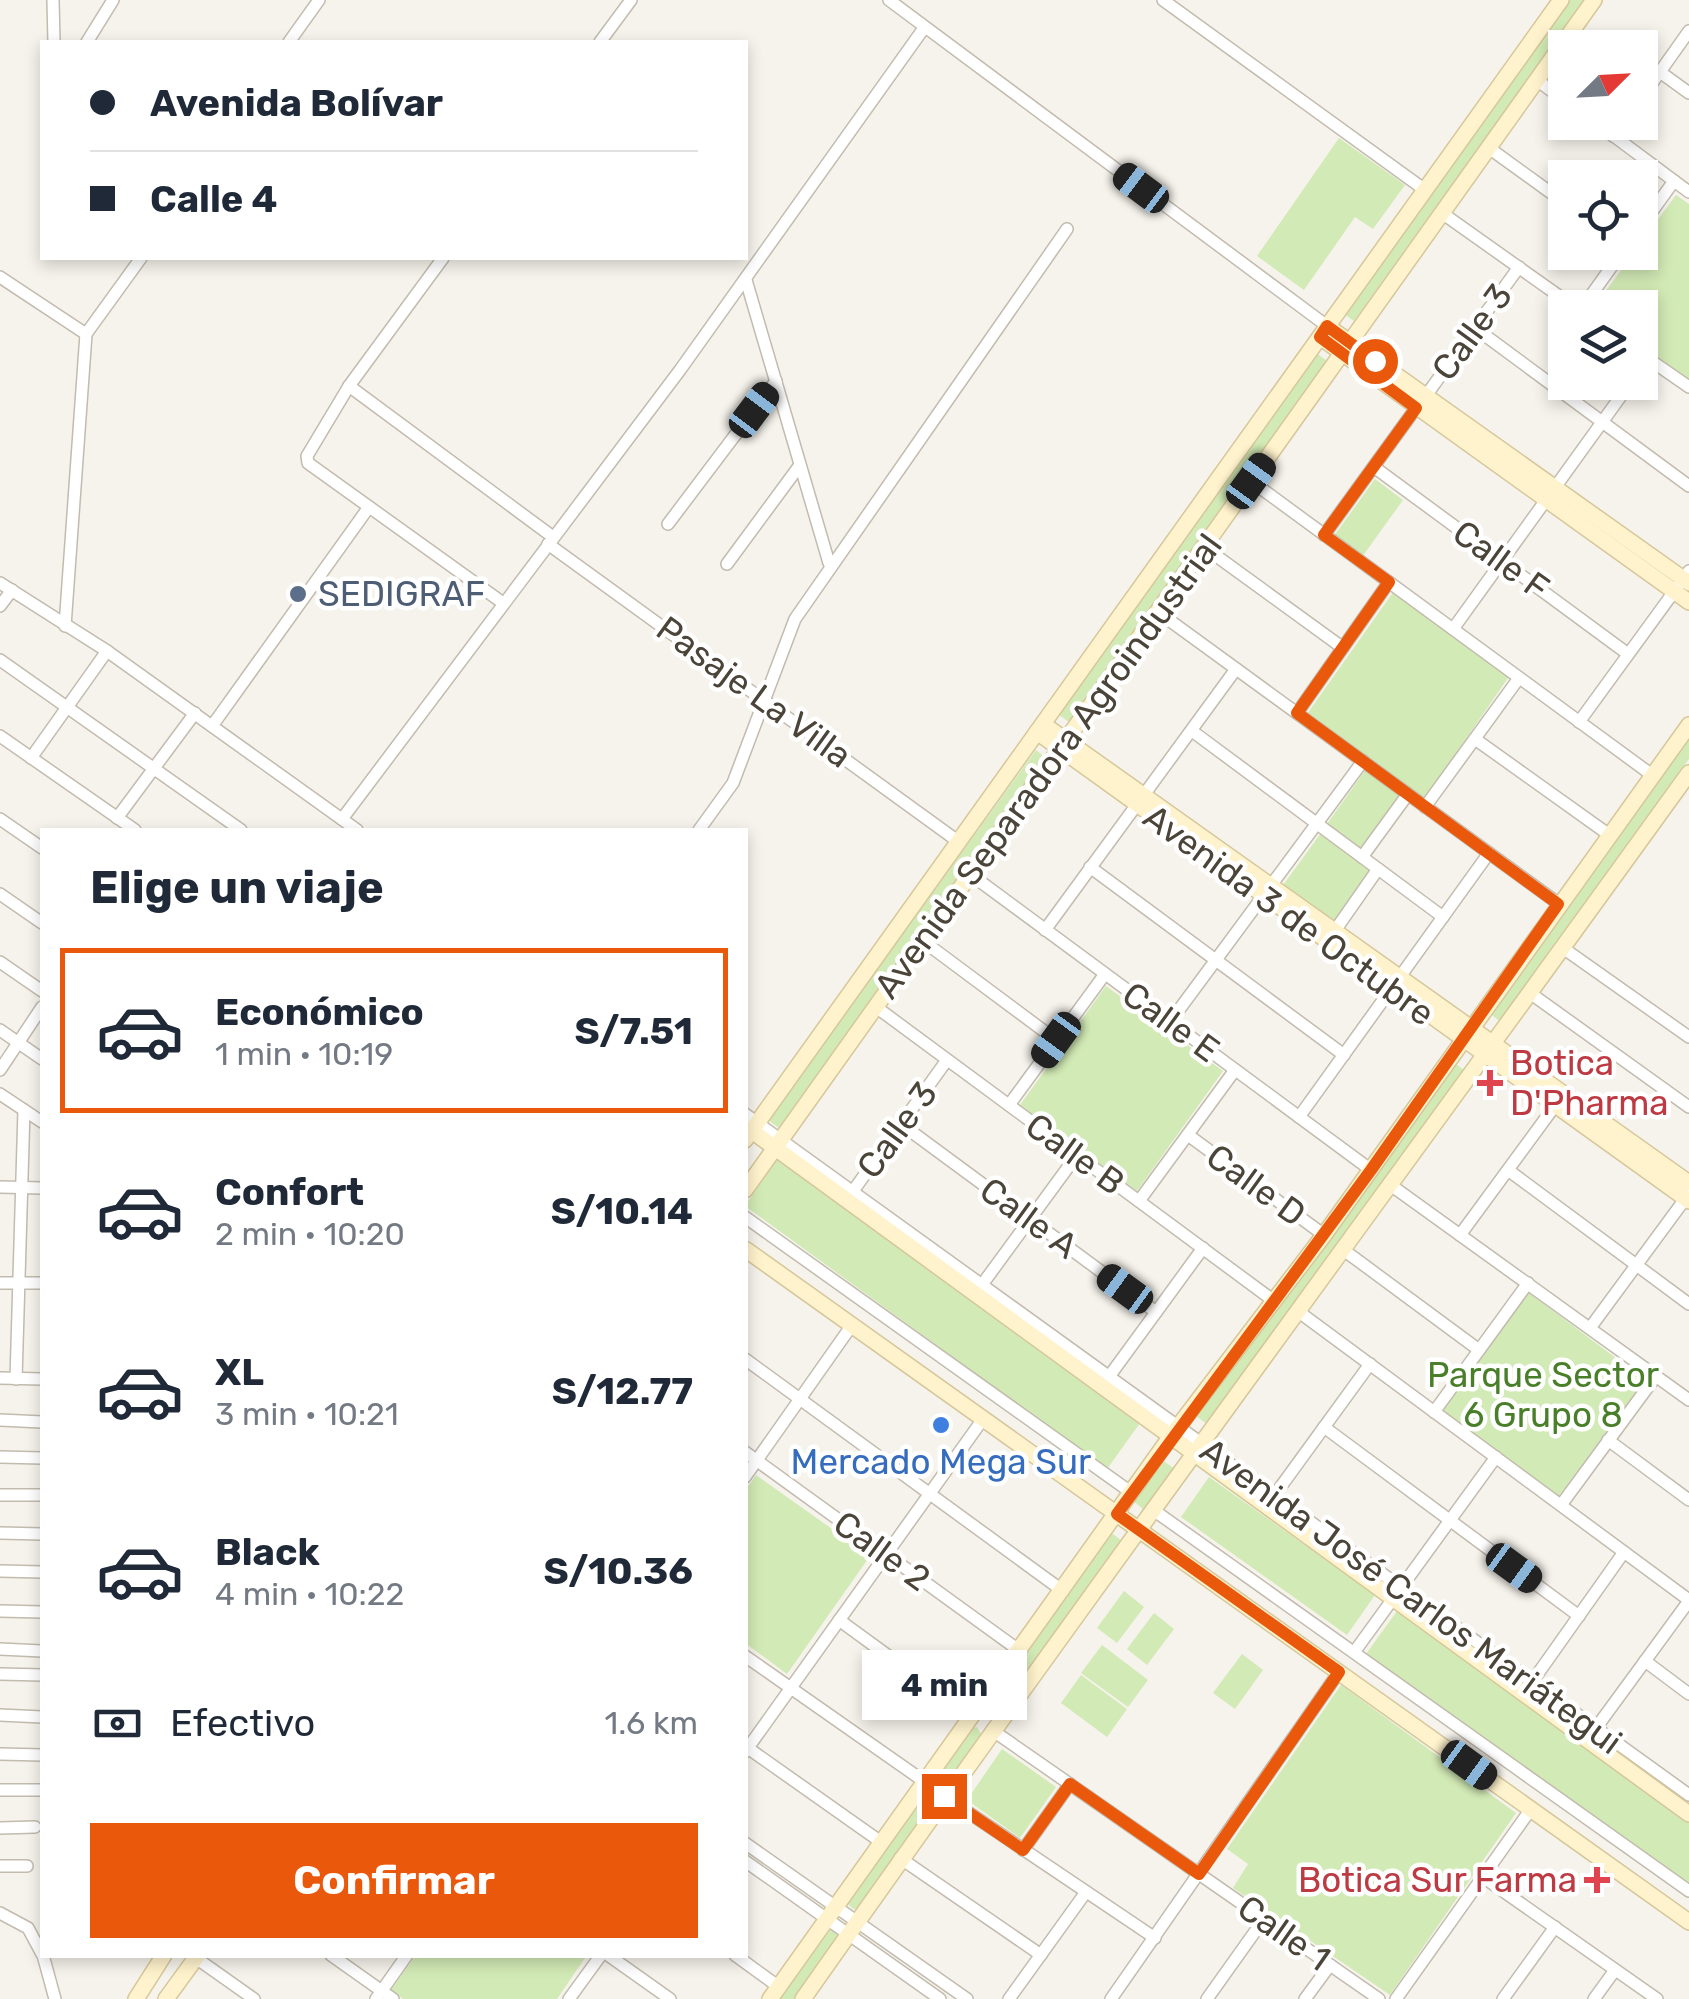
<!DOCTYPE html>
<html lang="es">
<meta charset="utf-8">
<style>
:root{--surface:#fff;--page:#f2f2f3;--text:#1f2937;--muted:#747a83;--line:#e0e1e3;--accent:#ea580c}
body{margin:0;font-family:Rubik,sans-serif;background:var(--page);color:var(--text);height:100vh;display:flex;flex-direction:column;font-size:38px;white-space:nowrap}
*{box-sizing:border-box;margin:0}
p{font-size:32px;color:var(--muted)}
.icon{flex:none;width:55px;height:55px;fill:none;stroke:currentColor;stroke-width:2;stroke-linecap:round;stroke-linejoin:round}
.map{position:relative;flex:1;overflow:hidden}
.panel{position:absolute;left:40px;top:828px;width:708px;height:1130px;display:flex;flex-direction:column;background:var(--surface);border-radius:0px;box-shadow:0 5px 15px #0003}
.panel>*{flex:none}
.top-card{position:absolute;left:40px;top:40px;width:708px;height:220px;border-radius:0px;box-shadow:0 5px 15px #0003;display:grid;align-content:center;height:220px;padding:0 50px;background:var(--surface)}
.needle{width:65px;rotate:66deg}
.buttons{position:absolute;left:1548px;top:30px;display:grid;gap:20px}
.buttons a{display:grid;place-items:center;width:110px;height:110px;border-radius:0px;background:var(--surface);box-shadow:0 5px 15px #0003;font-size:50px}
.end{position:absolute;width:45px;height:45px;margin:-22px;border:12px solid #ea580c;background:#fff;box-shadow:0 0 0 5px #fff}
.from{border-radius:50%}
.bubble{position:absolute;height:70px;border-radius:0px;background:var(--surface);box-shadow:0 5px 15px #0003;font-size:32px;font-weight:700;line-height:70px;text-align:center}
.car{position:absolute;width:30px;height:60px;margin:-30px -15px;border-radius:12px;box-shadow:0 0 8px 2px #0007;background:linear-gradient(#222 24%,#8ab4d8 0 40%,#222 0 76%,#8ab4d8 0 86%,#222 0)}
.top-card b{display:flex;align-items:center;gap:35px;height:95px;font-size:38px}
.top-card b+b{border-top:2px solid var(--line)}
.top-card i{width:25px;height:25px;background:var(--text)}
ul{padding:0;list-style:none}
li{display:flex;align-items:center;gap:30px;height:165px;margin:0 20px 15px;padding:0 30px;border:5px solid transparent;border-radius:0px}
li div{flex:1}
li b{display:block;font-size:38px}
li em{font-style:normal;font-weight:700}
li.current{border-color:var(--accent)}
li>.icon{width:90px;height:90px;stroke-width:1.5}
h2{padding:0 50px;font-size:45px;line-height:120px}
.pay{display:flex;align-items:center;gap:25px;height:110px;padding:0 50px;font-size:38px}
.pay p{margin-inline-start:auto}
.cta{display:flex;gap:20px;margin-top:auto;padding:20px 50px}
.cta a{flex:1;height:115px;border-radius:0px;background:var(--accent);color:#fff;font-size:40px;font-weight:700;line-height:115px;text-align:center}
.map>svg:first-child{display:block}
.green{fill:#d2eab5}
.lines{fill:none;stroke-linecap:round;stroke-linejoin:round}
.street-casing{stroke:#c2bbae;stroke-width:14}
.secondary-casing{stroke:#d6c79b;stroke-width:18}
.street{stroke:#fff;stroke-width:11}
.secondary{stroke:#fff3cd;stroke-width:15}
.route{stroke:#ea580c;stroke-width:12}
.service-dot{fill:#5c6f8a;stroke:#fff;stroke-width:4}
.health-dot{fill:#e0444e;stroke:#fff;stroke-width:4}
.shop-dot{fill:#3f7fe0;stroke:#fff;stroke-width:4}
.labels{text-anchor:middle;stroke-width:9;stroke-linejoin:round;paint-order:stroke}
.street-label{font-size:35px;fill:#4b4439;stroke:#fff}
.service-label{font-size:35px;fill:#4e5e75;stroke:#fff;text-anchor:start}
.health-label{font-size:35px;fill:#be3a42;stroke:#fff;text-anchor:start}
.park-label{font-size:35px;fill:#4a7f2a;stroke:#fff}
.shop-label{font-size:35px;fill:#366cbe;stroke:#fff}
</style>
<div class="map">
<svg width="1689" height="1999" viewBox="0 0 1689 1999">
<rect width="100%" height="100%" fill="#f6f3ec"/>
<g class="green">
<polygon points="1570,0 1584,0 1354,321 1344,314"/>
<polygon points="1339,138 1405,185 1373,229 1355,217 1304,290 1257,256"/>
<polygon points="1676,195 1689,204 1689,380 1640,345 1640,308 1593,308 1634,253 1640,252 1640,244"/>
<polygon points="1318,354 1327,361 1069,722 1059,715"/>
<polygon points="1375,479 1403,500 1362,557 1334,536"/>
<polygon points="1394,591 1510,675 1425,798 1307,714"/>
<polygon points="1689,735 1689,759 1500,1021 1489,1013"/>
<polygon points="1036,750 1046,758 779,1128 768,1120"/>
<polygon points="1367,768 1401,793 1360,849 1327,824"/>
<polygon points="1321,833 1372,870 1333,925 1281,888"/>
<polygon points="1106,986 1223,1071 1137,1191 1020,1105"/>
<polygon points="1453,1062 1464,1070 1208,1425 1195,1415"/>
<polygon points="777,1159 1140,1423 1107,1469 745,1206"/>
<polygon points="1528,1292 1645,1380 1558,1497 1441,1411"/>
<polygon points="1162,1460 1175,1469 1144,1510 1132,1500"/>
<polygon points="756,1475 870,1556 787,1674 745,1643 745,1491"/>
<polygon points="1209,1477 1375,1595 1347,1635 1181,1517"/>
<polygon points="1110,1532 1121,1540 996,1715 991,1715 987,1706"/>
<polygon points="1124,1591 1144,1607 1117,1643 1097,1628"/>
<polygon points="1397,1611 1689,1821 1689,1886 1366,1654"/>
<polygon points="1154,1613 1174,1629 1147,1665 1127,1649"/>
<polygon points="1102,1645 1148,1680 1128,1707 1081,1673"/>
<polygon points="1242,1654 1263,1670 1235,1709 1213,1693"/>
<polygon points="1081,1675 1127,1709 1107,1737 1061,1703"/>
<polygon points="1341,1685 1516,1813 1390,1995 1233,1888 1248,1864 1227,1849"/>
<polygon points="977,1727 982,1736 859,1909 853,1909 847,1903 971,1728"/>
<polygon points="1002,1749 1056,1787 1020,1838 967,1800"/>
<polygon points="833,1927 840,1937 796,1999 778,1999"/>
<polygon points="416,1955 587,1955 557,1999 403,1999 391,1990"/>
</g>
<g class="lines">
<g class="street-casing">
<g id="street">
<polyline points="53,0 54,42"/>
<polyline points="889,0 1327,326"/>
<polyline points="1163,0 1425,190"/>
<polyline points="87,42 113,0"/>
<polyline points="289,42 319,0"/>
<polyline points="600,42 631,0"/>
<polyline points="1660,72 1689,93"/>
<polyline points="1537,80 1565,101"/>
<polyline points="1640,100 1689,31"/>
<polyline points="1595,122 1689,192"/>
<polyline points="1613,136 1623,122"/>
<polyline points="1489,148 1565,203"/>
<polyline points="1442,213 1576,308"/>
<polyline points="1640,228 1674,181"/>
<polyline points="443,258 349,386 307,456 308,463 503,603"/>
<polyline points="0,277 86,334"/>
<polyline points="746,280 829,563"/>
<polyline points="1582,308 1622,252"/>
<polyline points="1475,328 1689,486"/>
<polyline points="1640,353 1689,387"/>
<polyline points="349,386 553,537"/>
<polyline points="1425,397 1519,267"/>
<polyline points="1374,467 1628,654"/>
<polyline points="1251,481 1652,775"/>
<polyline points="668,524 776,381"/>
<polyline points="1324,535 1416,408"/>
<polyline points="548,544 959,842"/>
<polyline points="1204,547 1343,648"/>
<polyline points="727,564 800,465"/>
<polyline points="0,583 107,651 357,830"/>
<polyline points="0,606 12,590"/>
<polyline points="1158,612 1559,904"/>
<polyline points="65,626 86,334 141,258"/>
<polyline points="1453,629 1631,382"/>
<polyline points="0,660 241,830"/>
<polyline points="1297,713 1389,582"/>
<polyline points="1579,722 1689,571"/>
<polyline points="212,726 369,507"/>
<polyline points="1192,731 1443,917"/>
<polyline points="0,736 135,830"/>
<polyline points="1475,739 1608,834"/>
<polyline points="31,758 107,651"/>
<polyline points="1425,807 1519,678"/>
<polyline points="117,818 195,713"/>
<polyline points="0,819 42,848"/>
<polyline points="342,819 680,370 924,28"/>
<polyline points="699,830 733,783 795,619 1067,229"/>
<polyline points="1362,857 1408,794"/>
<polyline points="1090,867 1344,1055"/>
<polyline points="970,874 1371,1170"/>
<polyline points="0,894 42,923"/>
<polyline points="1045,930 1236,669"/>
<polyline points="1334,932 1378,869"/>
<polyline points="923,941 1056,1040"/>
<polyline points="1563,948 1689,1037"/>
<polyline points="0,962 42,991"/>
<polyline points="1530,993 1689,1107"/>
<polyline points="876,1007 1274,1301"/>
<polyline points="1170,1022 1363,761"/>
<polyline points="0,1030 42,1059"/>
<polyline points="0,1070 42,1007"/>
<polyline points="0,1094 42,1122"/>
<polyline points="1009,1105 1105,974"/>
<polyline points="745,1114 1689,1795"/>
<polyline points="1299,1117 1489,853"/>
<polyline points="901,1124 1156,1312"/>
<polyline points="1188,1135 1324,1235"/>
<polyline points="1508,1170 1689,1304"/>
<polyline points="1392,1186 1689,1400"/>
<polyline points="0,1187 42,1188"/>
<polyline points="848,1198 947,1060"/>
<polyline points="1139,1201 1235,1070"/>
<polyline points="745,1217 1132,1493"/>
<polyline points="1460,1235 1554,1107"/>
<polyline points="1345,1251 1479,1350"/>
<polyline points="0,1283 42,1283"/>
<polyline points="981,1286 1077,1155"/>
<polyline points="1299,1312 1689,1600"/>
<polyline points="1590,1328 1688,1195"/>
<polyline points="745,1359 1063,1591"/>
<polyline points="0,1378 42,1379"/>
<polyline points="1108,1378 1203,1248"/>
<polyline points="16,1379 24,1110"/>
<polyline points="1434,1412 1528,1283"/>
<polyline points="0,1420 42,1422"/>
<polyline points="1324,1427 1579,1616"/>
<polyline points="1608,1440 1689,1500"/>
<polyline points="745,1452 1020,1651"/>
<polyline points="0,1457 42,1458"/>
<polyline points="745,1477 852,1325"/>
<polyline points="0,1495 42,1495"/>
<polyline points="1274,1496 1370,1364"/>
<polyline points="1561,1505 1656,1376"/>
<polyline points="1152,1509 1689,1891"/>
<polyline points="0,1533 42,1534"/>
<polyline points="0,1571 42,1572"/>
<polyline points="0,1611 42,1612"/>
<polyline points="839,1620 972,1717"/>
<polyline points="0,1649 42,1651"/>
<polyline points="1355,1651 1496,1457"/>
<polyline points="745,1656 925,1782"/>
<polyline points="1645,1661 1689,1694"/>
<polyline points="0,1674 42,1675"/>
<polyline points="1532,1682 1624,1552"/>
<polyline points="0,1715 42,1717"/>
<polyline points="1596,1728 1689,1601"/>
<polyline points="992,1730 1379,1999"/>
<polyline points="745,1746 881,1842"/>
<polyline points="745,1752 983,1419"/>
<polyline points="0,1754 42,1755"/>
<polyline points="0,1790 42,1790"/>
<polyline points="944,1796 1155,1938"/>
<polyline points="0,1828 35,1827"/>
<polyline points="745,1843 967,1999"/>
<polyline points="1023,1850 1070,1784"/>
<polyline points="900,1858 1041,1955"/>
<polyline points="745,1861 940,1999"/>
<polyline points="0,1866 27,1866"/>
<polyline points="1483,1877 1657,1999"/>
<polyline points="0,1913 28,1928 42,1954"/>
<polyline points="43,1955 55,1999"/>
<polyline points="331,1955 393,1999"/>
<polyline points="608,1955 670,1999"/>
<polyline points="735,1955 779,1987"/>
<polyline points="196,1958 254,1999"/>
<polyline points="376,1999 407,1955"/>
<polyline points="569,1999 601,1955"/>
<polyline points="1009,1999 1086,1892"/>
<polyline points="1111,1999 1339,1672"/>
<polyline points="1207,1999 1264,1919"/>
<polyline points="1305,1999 1330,1965"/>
<polyline points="1396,1999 1531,1809"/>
<polyline points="1503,1999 1555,1927"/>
<polyline points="1594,1999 1615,1970"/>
</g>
</g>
<g class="secondary-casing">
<g id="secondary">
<polyline points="1327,326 1689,583"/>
<polyline points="1320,337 1689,602"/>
<polyline points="1043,724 1689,1183"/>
<polyline points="1037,732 1689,1201"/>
<polyline points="752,1131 1689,1814"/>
<polyline points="745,1140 1561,0"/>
<polyline points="745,1190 1594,0"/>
<polyline points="745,1249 1689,1922"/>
<polyline points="136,1999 164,1955"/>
<polyline points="166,1999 198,1955"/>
<polyline points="770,1999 1171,1436 1324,1235 1689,725"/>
<path d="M 803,1999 C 1093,1587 1394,1182 1689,773"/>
</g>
</g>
<use href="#street" class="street"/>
<use href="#secondary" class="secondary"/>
</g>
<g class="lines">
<polyline class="route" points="944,1796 1023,1850 1070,1784 1199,1874 1339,1672 1117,1514 1371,1170 1558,904 1297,713 1389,582 1324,535 1416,408 1320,337 1327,326 1375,361"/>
</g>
<circle class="service-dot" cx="298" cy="594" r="10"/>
<g class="health-dot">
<path d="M1485 1068h10v10h10v10h-10v10h-10v-10h-10v-10h10z"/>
<path d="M1592 1865h10v10h10v10h-10v10h-10v-10h-10v-10h10z"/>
</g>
<circle class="shop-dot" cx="941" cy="1425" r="10"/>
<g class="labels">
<g class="street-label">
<text transform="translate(1472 332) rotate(-54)" y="12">Calle 3</text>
<text transform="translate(1501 560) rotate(36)" y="12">Calle F</text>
<text transform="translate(754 692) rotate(36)" y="12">Pasaje La Villa</text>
<text transform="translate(1048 766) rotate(-54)" y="12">Avenida Separadora Agroindustrial</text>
<text transform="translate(1289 915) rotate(36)" y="12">Avenida 3 de Octubre</text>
<text transform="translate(1171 1022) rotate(36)" y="12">Calle E</text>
<text transform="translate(897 1130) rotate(-54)" y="12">Calle 3</text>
<text transform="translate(1075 1154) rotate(36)" y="12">Calle B</text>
<text transform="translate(1256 1185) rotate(36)" y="12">Calle D</text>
<text transform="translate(1029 1218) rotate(36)" y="12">Calle A</text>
<text transform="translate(882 1551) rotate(36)" y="12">Calle 2</text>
<text transform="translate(1411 1596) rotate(36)" y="12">Avenida José Carlos Mariátegui</text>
<text transform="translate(1284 1933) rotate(35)" y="12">Calle 1</text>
</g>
<g class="service-label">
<text x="318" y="606">SEDIGRAF</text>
</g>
<g class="health-label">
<text x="1510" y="1075">Botica<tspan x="1510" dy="40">D'Pharma</tspan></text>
<text x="1577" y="1892" text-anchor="end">Botica Sur Farma</text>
</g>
<g class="park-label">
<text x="1543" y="1387">Parque Sector<tspan x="1543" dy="40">6 Grupo 8</tspan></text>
</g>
<g class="shop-label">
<text x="941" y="1474">Mercado Mega Sur</text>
</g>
</g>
</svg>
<div class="buttons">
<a><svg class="needle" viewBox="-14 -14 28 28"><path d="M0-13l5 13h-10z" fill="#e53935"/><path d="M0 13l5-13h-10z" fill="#747a83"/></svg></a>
<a><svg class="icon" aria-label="locate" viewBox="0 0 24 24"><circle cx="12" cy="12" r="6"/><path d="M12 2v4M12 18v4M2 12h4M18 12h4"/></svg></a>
<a><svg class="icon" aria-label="layers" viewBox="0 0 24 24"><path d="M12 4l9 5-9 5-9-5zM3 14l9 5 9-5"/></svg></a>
</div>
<i class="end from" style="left:1375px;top:361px"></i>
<i class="end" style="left:944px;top:1796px"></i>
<div class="bubble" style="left:862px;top:1650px;width:165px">4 min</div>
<i class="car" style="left:1141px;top:188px;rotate:307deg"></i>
<i class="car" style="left:754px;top:410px;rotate:37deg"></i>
<i class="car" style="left:1251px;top:481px;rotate:36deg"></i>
<i class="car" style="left:1056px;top:1040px;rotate:216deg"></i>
<i class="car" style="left:1125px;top:1289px;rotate:306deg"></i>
<i class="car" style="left:1514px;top:1568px;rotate:126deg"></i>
<i class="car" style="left:1469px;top:1765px;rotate:126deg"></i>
<div class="top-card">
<b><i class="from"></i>Avenida Bolívar</b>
<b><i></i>Calle 4</b>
</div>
<section class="panel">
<h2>Elige un viaje</h2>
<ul>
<li class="current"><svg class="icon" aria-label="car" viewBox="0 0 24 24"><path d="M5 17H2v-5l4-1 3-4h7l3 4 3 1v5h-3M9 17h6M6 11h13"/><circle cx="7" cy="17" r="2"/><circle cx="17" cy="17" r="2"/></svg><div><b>Económico</b><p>1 min · 10:19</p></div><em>S/7.51</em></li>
<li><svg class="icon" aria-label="car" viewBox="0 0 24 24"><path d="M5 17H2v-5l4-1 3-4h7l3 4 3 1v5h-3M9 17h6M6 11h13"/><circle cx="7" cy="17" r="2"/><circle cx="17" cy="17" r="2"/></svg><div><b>Confort</b><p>2 min · 10:20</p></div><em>S/10.14</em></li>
<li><svg class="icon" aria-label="car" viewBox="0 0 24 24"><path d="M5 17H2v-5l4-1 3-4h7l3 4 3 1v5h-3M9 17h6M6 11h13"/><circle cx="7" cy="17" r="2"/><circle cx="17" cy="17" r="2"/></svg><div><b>XL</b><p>3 min · 10:21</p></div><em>S/12.77</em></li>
<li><svg class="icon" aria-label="car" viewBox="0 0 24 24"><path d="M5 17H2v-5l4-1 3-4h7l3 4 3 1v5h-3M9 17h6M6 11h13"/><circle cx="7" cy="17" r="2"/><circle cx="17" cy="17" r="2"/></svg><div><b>Black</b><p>4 min · 10:22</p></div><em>S/10.36</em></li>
</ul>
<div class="pay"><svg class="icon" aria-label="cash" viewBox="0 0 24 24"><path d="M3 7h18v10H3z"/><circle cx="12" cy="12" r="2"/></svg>Efectivo<p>1.6 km</p></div>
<div class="cta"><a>Confirmar</a></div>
</section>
</div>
